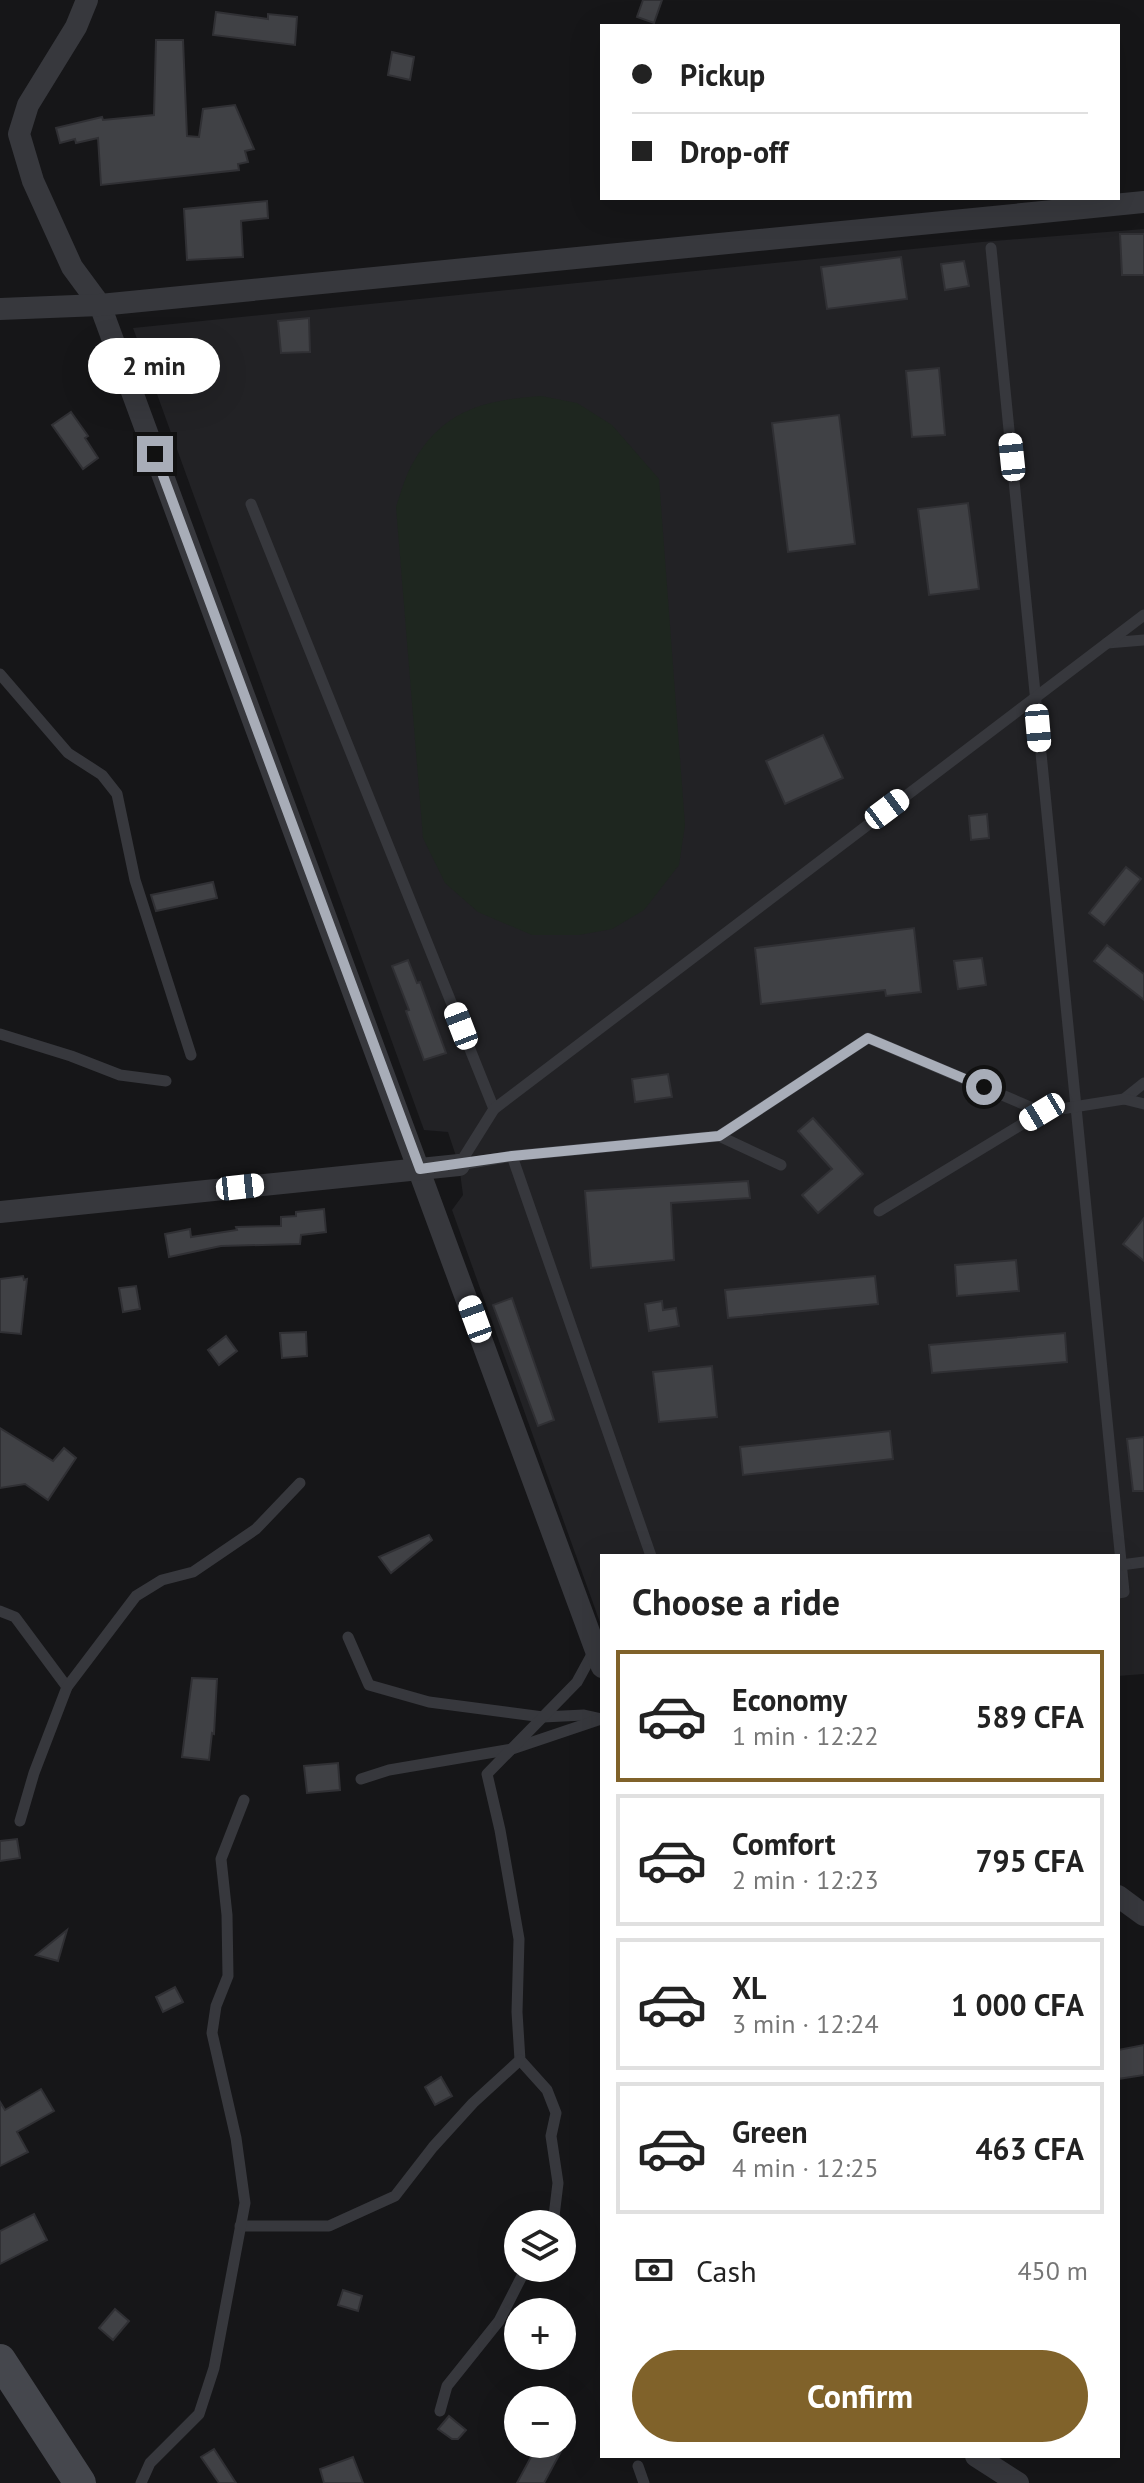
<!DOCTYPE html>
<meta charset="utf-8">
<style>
:root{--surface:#fff;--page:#f2f2f2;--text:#222;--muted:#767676;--line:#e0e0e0;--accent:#80622a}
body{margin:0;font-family:"PT Sans",sans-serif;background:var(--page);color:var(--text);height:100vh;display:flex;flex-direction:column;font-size:30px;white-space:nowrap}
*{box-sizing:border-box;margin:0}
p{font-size:26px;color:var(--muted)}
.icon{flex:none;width:44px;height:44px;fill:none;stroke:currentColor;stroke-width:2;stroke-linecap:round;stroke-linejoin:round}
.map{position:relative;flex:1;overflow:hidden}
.panel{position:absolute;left:600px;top:1554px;width:520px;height:904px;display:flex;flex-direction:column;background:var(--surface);border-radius:0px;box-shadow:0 8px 32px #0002}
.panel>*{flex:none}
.banner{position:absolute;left:600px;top:24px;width:520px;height:176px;border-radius:0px;box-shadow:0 8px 32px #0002;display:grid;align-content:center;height:176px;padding:0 32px;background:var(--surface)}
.buttons{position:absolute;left:504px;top:2210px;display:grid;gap:16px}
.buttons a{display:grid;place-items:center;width:72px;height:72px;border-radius:50%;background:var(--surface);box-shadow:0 8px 32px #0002;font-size:40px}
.end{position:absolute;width:36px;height:36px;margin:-18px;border:10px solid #a8adb8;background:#111;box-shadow:0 0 0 4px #111}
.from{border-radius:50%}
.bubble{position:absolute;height:56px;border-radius:28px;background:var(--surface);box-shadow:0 8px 32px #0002;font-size:26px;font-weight:800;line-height:56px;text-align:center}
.car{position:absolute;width:24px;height:48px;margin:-24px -12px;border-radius:10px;box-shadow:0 0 6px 2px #0007;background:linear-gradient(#fff 24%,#345 0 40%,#fff 0 76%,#345 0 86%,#fff 0)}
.banner b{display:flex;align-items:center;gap:28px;height:76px;font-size:30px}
.banner b+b{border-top:2px solid var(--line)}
.banner i{width:20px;height:20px;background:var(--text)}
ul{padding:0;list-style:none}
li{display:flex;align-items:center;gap:24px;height:132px;margin:0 16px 12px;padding:0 16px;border:4px solid var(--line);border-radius:0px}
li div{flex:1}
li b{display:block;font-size:30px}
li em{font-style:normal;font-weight:800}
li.active{border-color:var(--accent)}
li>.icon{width:72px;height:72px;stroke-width:1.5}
h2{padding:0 32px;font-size:36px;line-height:96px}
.pay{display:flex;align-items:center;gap:20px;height:88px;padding:0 32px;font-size:30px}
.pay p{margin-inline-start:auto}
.action{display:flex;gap:16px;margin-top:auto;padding:16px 32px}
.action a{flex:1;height:92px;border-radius:48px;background:var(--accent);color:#fff;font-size:32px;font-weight:800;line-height:92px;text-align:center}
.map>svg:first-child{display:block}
.built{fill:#222225}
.green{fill:#1e261f}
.building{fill:#404145;stroke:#303034;stroke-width:2}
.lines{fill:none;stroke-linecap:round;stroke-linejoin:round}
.lane{stroke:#37383d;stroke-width:11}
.street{stroke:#37383d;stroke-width:22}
.secondary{stroke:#45474d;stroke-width:32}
.route{stroke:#a8adb8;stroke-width:10}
</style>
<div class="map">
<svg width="1144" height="2483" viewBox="0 0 1144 2483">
<rect width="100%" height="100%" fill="#161618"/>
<polygon class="built" points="1144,229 1144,1674 1118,1676 1118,1556 602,1556 602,1628 452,1210 463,1195 459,1165 448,1132 424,1130 133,328 982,242"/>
<path class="green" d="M 541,396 L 577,403 L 612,425 L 659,479 L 685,825 L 679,865 L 644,910 L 612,929 L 579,935 L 532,935 L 478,912 L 445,883 L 423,838 L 396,507 C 401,492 406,474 414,461 C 444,409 486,400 541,396 Z"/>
<g class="building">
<polygon points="643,0 662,0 654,23 637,17"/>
<polygon points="216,12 268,19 268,14 297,17 295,45 213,35"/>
<polygon points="156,40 183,40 187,136 199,137 203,109 235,105 254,149 245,151 248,162 238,164 239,170 101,185 98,138 76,143 75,139 60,143 56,128 102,117 103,120 154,115"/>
<polygon points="392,52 414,57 410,80 388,75"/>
<polygon points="267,201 268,218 241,221 243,257 187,260 184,209"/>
<polygon points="1120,234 1144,234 1144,275 1122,275"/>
<polygon points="901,257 907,299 827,309 821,267"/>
<polygon points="964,261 969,286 945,290 941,264"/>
<polygon points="309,318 310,352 281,353 278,321"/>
<polygon points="209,353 212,380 182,383 179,356"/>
<polygon points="939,368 945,435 912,437 906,371"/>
<polygon points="71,412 88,436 85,438 98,458 83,469 52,425"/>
<polygon points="839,415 855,544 788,552 772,423"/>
<polygon points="968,503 979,589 929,595 918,509"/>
<polygon points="823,735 843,778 785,804 766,761"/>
<polygon points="987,814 989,838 971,840 969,816"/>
<polygon points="1126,867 1141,879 1104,925 1089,913"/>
<polygon points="213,882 217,898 156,911 151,895"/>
<polygon points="914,928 921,992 886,996 885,990 761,1004 755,948"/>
<polygon points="1107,945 1144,974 1144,1000 1094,961"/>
<polygon points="982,958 986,985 958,989 954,961"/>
<polygon points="408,960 417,983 420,982 446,1053 424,1060 406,1011 409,1010 392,966"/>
<polygon points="668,1074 672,1097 635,1102 632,1079"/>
<polygon points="813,1118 863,1174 818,1213 802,1195 832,1169 798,1131"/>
<polygon points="748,1181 750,1198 671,1203 674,1260 591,1268 585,1191"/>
<polygon points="324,1209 326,1232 301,1235 300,1244 221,1246 169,1257 165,1234 190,1229 191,1237 237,1230 236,1227 281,1226 281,1217 296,1216 296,1212"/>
<polygon points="1144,1218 1144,1261 1123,1244"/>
<polygon points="1016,1260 1019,1291 957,1296 955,1265"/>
<polygon points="23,1276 24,1280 27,1279 21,1334 0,1332 0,1279"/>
<polygon points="875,1276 878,1304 728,1318 725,1290"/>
<polygon points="136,1286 140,1309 123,1312 119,1288"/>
<polygon points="512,1298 554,1420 538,1426 493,1305"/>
<polygon points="662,1301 663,1310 676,1308 679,1326 649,1331 645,1304"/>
<polygon points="306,1332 307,1356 282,1358 280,1333"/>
<polygon points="1065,1333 1067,1362 932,1373 929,1345"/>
<polygon points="226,1336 237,1351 219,1365 208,1350"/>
<polygon points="712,1366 717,1417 659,1422 653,1372"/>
<polygon points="0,1428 53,1461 64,1448 76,1458 48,1500 25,1484 0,1488"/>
<polygon points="890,1431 893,1459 743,1475 740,1447"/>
<polygon points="1144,1437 1144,1491 1133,1491 1127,1439"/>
<polygon points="429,1535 432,1540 391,1573 379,1557"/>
<polygon points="192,1678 217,1679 214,1734 212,1733 209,1760 182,1757"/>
<polygon points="338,1763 340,1790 307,1793 304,1766"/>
<polygon points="17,1839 20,1858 0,1861 0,1841"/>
<polygon points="67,1930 58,1961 36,1955"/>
<polygon points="175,1987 183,2002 163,2012 156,1997"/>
<polygon points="1144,2045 1144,2075 1118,2079 1118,2050"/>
<polygon points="441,2077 452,2096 435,2105 425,2087"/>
<polygon points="41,2089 54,2111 17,2132 28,2152 0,2166 0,2102 5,2110"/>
<polygon points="34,2214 47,2240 0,2264 0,2231"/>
<polygon points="343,2290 362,2296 358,2311 338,2305"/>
<polygon points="115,2309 129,2321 113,2340 99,2328"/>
<polygon points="449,2416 466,2430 458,2439 452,2439 438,2429"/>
<polygon points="538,2444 565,2444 544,2483 517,2483"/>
<polygon points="214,2449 236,2483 219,2483 201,2457"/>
<polygon points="353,2457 363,2483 324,2483 320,2469"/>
</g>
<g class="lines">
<g class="lane">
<polyline points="991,248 1124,1592 1118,1593"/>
<polyline points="251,504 494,1109"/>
<polyline points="1107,643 1144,640"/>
<polyline points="0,674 68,753 102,775 117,794 135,880 191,1055"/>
<polyline points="0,1034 71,1056 120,1075 166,1081"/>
<polyline points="1124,1099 1144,1083"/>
<polyline points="719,1136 868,1038 1042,1112"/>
<polyline points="512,1156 651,1556"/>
<polyline points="459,1165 494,1109 1144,615"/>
<polyline points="459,1165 512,1156 719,1136 781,1165"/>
<polyline points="879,1211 1042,1112 1124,1099 1144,1104"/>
<polyline points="1121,1565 1144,1562"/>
<polyline points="0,1611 15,1617 67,1687"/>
<polyline points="348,1637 369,1685 429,1702 543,1717 584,1715 602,1719"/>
<polyline points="361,1779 389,1770 512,1749 601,1719"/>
<polyline points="20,1821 34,1773 67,1687 136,1596 162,1580 193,1572 256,1529 300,1483"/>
<polyline points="549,2224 554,2216 558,2183 551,2136 556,2113 547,2090 520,2060 517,2012 519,1939 500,1830 487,1774 577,1682 595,1649"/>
<polyline points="240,2226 329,2226 395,2196 433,2147 473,2103 520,2060"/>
<polyline points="440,2411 447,2386 499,2321 526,2268"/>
<polyline points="638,2466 644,2483"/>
<polyline points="141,2483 150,2463 199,2414 214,2368 245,2203 236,2138 212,2033 216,2006 228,1976 227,1915 221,1859 244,1800"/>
</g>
<g class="street">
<polyline points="87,0 76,27 28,105 19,134 33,181 72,267 100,305 602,1667"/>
<polyline points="0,309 100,305 1144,202"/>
<polyline points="0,1212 459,1165"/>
<polyline points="1118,1896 1144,1915"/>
<polyline points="976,2456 1018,2483"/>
</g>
<polyline class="secondary" points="0,2360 80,2483"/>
</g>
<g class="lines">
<polyline class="route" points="155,454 420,1169 512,1156 719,1136 868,1038 984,1087"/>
</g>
</svg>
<div class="buttons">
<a><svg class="icon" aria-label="layers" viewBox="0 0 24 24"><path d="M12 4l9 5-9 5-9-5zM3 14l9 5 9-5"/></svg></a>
<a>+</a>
<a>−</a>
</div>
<i class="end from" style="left:984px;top:1087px"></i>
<i class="end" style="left:155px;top:454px"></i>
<div class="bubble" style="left:88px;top:338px;width:132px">2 min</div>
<i class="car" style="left:1012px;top:457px;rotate:354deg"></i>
<i class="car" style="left:1038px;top:728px;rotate:175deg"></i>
<i class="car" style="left:887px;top:809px;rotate:53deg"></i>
<i class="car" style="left:461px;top:1026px;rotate:339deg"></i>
<i class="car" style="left:1042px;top:1112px;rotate:239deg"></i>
<i class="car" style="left:240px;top:1187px;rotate:84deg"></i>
<i class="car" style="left:475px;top:1319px;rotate:340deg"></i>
<div class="banner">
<b><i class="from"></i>Pickup</b>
<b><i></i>Drop-off</b>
</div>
<section class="panel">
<h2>Choose a ride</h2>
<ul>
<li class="active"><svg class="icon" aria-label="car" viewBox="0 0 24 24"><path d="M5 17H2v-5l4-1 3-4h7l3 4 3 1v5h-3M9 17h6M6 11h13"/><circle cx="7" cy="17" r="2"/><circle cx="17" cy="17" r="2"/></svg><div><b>Economy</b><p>1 min · 12:22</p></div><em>589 CFA</em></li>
<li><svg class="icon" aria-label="car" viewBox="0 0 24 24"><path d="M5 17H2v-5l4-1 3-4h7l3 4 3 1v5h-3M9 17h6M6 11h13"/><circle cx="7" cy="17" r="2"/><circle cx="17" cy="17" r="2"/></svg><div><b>Comfort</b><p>2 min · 12:23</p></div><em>795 CFA</em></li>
<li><svg class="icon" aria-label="car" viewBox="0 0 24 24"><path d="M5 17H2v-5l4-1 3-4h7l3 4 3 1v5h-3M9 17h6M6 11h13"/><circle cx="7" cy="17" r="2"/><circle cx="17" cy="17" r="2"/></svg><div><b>XL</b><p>3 min · 12:24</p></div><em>1 000 CFA</em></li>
<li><svg class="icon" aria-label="car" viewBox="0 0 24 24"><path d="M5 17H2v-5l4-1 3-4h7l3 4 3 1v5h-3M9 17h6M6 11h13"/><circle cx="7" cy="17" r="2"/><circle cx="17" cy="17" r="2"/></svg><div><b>Green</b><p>4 min · 12:25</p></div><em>463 CFA</em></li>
</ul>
<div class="pay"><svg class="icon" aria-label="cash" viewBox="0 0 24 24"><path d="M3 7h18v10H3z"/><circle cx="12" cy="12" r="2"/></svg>Cash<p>450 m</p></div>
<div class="action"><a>Confirm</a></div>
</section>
</div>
